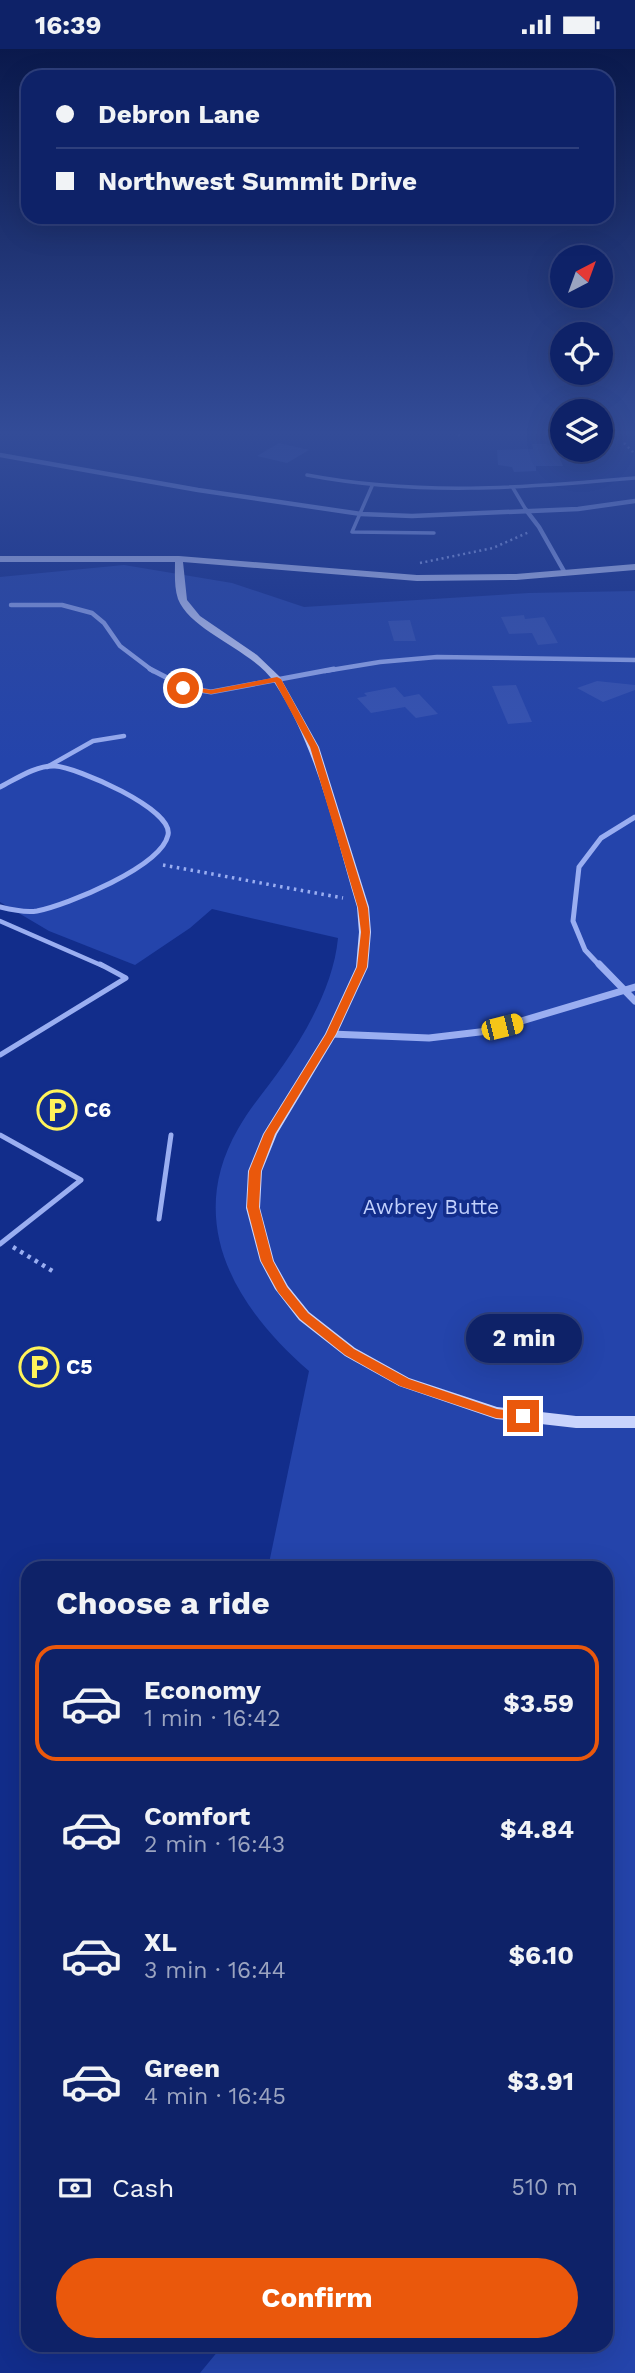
<!DOCTYPE html>
<meta charset="utf-8">
<style>
:root{--surface:#0e2268;--page:#172a6e;--text:#f1f3f6;--muted:#9ba4c0;--line:#2e3f7c;--accent:#ea580c}
body{margin:0;font-family:"Work Sans",sans-serif;background:var(--page);color:var(--text);height:100vh;display:flex;flex-direction:column;font-size:26px;white-space:nowrap}
*{box-sizing:border-box;margin:0}
p{font-size:23px;color:var(--muted)}
.icon{flex:none;width:38px;height:38px;fill:none;stroke:currentColor;stroke-width:2;stroke-linecap:round;stroke-linejoin:round}
.map{position:relative;flex:1;overflow:hidden}
.details{position:absolute;left:21px;top:1512px;width:592px;height:791px;display:flex;flex-direction:column;background:var(--surface);border-radius:21px;box-shadow:0 7px 28px #0002,0 0 0 2px var(--line)}
.details>*{flex:none}
.banner{position:absolute;left:21px;top:21px;width:593px;height:154px;border-radius:21px;box-shadow:0 7px 28px #0002,0 0 0 2px var(--line);display:grid;align-content:center;height:154px;padding:0 35px;background:var(--surface)}
.needle{width:46px;rotate:41deg}
.tools{position:absolute;left:550px;top:196px;display:grid;gap:14px}
.tools a{display:grid;place-items:center;width:63px;height:63px;border-radius:50%;background:var(--surface);box-shadow:0 7px 28px #0002,0 0 0 2px var(--line);font-size:35px}
.end{position:absolute;width:32px;height:32px;margin:-16px;border:9px solid #ea580c;background:#fff;box-shadow:0 0 0 4px #fff}
.from{border-radius:50%}
.bubble{position:absolute;height:49px;border-radius:24px;background:var(--surface);box-shadow:0 7px 28px #0002,0 0 0 2px var(--line);font-size:23px;font-weight:700;line-height:49px;text-align:center}
.car{position:absolute;width:21px;height:42px;margin:-21px -10px;border-radius:9px;box-shadow:0 0 5px 2px #0007;background:linear-gradient(#f5c518 24%,#345 0 40%,#f5c518 0 76%,#345 0 86%,#f5c518 0)}
.banner b{display:flex;align-items:center;gap:24px;height:66px;font-size:26px}
.banner b+b{border-top:2px solid var(--line)}
.banner i{width:18px;height:18px;background:var(--text)}
ul{padding:0;list-style:none}
li{display:flex;align-items:center;gap:21px;height:116px;margin:0 14px 10px;padding:0 21px;border:4px solid transparent;border-radius:21px}
li div{flex:1}
li b{display:block;font-size:26px}
li em{font-style:normal;font-weight:700}
li.on{border-color:var(--accent)}
li>.icon{width:63px;height:63px;stroke-width:1.5}
h2{padding:0 35px;font-size:32px;line-height:84px}
.pay{display:flex;align-items:center;gap:18px;height:77px;padding:0 35px;font-size:26px}
.pay p{margin-inline-start:auto}
.primary-button{display:flex;gap:14px;margin-top:auto;padding:14px 35px}
.primary-button a{flex:1;height:80px;border-radius:42px;background:var(--accent);color:#fff;font-size:28px;font-weight:700;line-height:80px;text-align:center}
.status{display:flex;justify-content:space-between;align-items:center;height:49px;padding:0 35px;background:var(--surface);direction:ltr}
.status svg{height:19px;fill:currentColor}
.map>svg:first-child{display:block}
.green{fill:#2444ab}
.building{fill:#3653b3}
.lines{fill:none;stroke-linecap:round;stroke-linejoin:round}
.path-far2{stroke:#9aaef1;stroke-width:2.5;stroke-dasharray:2 3.5;stroke-linecap:butt}
.path-far1{stroke:#9aaef1;stroke-width:3.5;stroke-dasharray:2.5 4.5;stroke-linecap:butt}
.path{stroke:#9aaef1;stroke-width:4.5;stroke-dasharray:3.5 5;stroke-linecap:butt}
.lane-far2{stroke:#9aaef1;stroke-width:3.5}
.lane-far1{stroke:#9aaef1;stroke-width:4.5}
.lane{stroke:#9aaef1;stroke-width:5}
.street-far2{stroke:#9aaef1;stroke-width:4.5}
.street-far1{stroke:#9aaef1;stroke-width:5}
.street{stroke:#9aaef1;stroke-width:7}
.secondary{fill:#c8d3fc;fill-rule:evenodd}
.route{fill:#ea580c}
.labels{text-anchor:middle;stroke-width:7;stroke-linejoin:round;paint-order:stroke}
.poi-label{font-size:21px;font-weight:bold;fill:#fff;stroke:#122d8b;text-anchor:start}
.park-label{font-size:21px;fill:#c0cffc;stroke:#122d8b}
</style>
<div class="status"><b>16:39</b><svg viewBox="0 0 49 12"><path d="M0 12V9h3v3zM5 12V6h3v6zM10 12V3h3v9zM15 12V0h3v12zM26 1h20v11H26zM47 4h2v5h-2z"/></svg></div>
<div class="map">
<svg width="635" height="2324" viewBox="0 0 635 2324">
<rect width="100%" height="100%" fill="#122d8b"/>
<path class="green" d="M 124,516 L 232,534 L 304,558 L 529,544 L 635,542 L 635,2324 L 200,2324 L 223,2296 L 606,2296 L 606,1519 L 268,1519 L 309,1322 C 236,1259 184,1174 238,1080 C 251,1057 269,1037 284,1015 C 309,979 334,933 338,889 L 212,860 L 190,879 L 135,916 L 49,882 L 0,853 L 0,528 Z"/>
<g class="building">
<polygon points="279,394 309,401 287,414 257,407"/>
<polygon points="532,395 546,395 555,399 563,417 536,417 536,422 514,423 512,418 498,416 497,401 533,400"/>
<polygon points="524,566 525,570 544,568 558,594 538,596 532,584 509,585 501,568"/>
<polygon points="410,571 416,592 394,592 388,572"/>
<polygon points="597,632 635,636 635,641 603,653 577,639"/>
<polygon points="516,636 532,673 508,675 492,637"/>
<polygon points="395,638 404,648 419,645 438,665 416,669 405,658 371,664 357,649 367,647 364,644"/>
</g>
<g class="lines">
<g class="path-far2">
<polyline points="458,386 464,386"/>
<polyline points="624,394 635,405"/>
<polyline points="420,514 493,499 529,483"/>
</g>
<polyline class="path-far1" points="163,816 343,849"/>
<polyline class="path" points="13,1198 54,1223"/>
<g class="lane-far2">
<path d="M 307,426 C 417,447 524,439 635,429"/>
<polyline points="372,437 352,483 434,484"/>
<polyline points="513,439 526,461"/>
</g>
<g class="lane-far1">
<polyline points="47,718 93,692 124,687"/>
<polyline points="0,872 103,917"/>
</g>
<g class="lane">
<polyline points="0,1006 126,929 100,915"/>
<polyline points="0,1086 81,1131 0,1195"/>
<polyline points="159,1170 171,1086"/>
</g>
<g class="street-far2">
<polyline points="0,406 198,441 361,465 412,467 578,460 635,452"/>
<polyline points="526,461 539,478 565,524"/>
<polyline points="11,556 62,556 92,564 104,574 120,597 153,622"/>
<polyline points="325,622 380,613 437,608 635,611"/>
</g>
<g class="street-far1">
<polyline points="150,620 187,639 211,643 334,620"/>
<path d="M 0,738 C 16,730 36,716 55,717 C 76,718 174,760 168,786 C 161,818 67,856 37,862 C 25,864 12,861 0,858"/>
<polyline points="600,917 585,901 573,872 579,818 601,789 635,768"/>
</g>
<g class="street">
<polyline points="599,915 635,952"/>
<polyline points="331,985 429,989 488,982 635,938"/>
</g>
<path class="secondary" d="M 0,507 L 179,507 L 417,526 L 516,525 L 635,515 L 635,521 L 516,531 L 417,532 L 183,513 L 187,551 L 200,567 L 257,606 L 280,628 L 319,698 L 369,858 L 371,883 L 368,918 L 337,985 L 277,1085 L 262,1122 L 260,1159 L 274,1212 L 288,1237 L 309,1263 L 355,1299 L 409,1329 L 497,1358 L 576,1367 L 635,1367 L 635,1379 L 576,1379 L 496,1370 L 399,1337 L 345,1307 L 299,1271 L 275,1240 L 260,1212 L 246,1159 L 248,1122 L 263,1085 L 325,985 L 356,918 L 359,883 L 357,858 C 334,782 318,700 274,633 C 253,601 191,583 178,550 C 174,538 175,524 175,513 L 0,513 Z"/>
</g>
<linearGradient id="sky" x2="0" y2="1"><stop stop-color="#0a194c"/><stop offset="0.54" stop-color="#334c98"/><stop offset="1" stop-color="#334c98" stop-opacity="0"/></linearGradient>
<rect width="635" height="711" fill="url(#sky)"/>
<polygon class="route" points="277,628 281,630 318,698 368,859 370,883 367,918 336,985 275,1085 261,1122 259,1158 273,1212 287,1238 308,1264 354,1300 409,1330 497,1360 527,1364 527,1371 496,1369 400,1337 345,1306 300,1270 278,1243 261,1212 247,1158 249,1122 264,1085 326,985 357,918 361,883 358,859 310,698 275,633 211,645 179,639 183,636 211,641"/>
<defs>
<g id="parking-ring" transform="scale(2.0125)"><circle r="9.5" fill="#122d8b" stroke="#fff35a" stroke-width="1.5"/><path d="M-3.5-5.5H1a3.5 3.5 0 0 1 0 7H-1V5.5H-3.5ZM-1-3.4V-.6H.8a1.4 1.4 0 0 0 0-2.8Z" fill="#fff35a"/></g>
</defs>
<g fill-rule="evenodd">
<use href="#parking-ring" x="57" y="1061"/>
<use href="#parking-ring" x="39" y="1318"/>
</g>
<g class="labels">
<g class="poi-label">
<text x="84" y="1068">C6</text>
<text x="66" y="1325">C5</text>
</g>
<g class="park-label">
<text x="431" y="1165">Awbrey Butte</text>
</g>
</g>
</svg>
<div class="tools">
<a><svg class="needle" viewBox="-14 -14 28 28"><path d="M0-13l5 13h-10z" fill="#e53935"/><path d="M0 13l5-13h-10z" fill="#9ba4c0"/></svg></a>
<a><svg class="icon" aria-label="locate" viewBox="0 0 24 24"><circle cx="12" cy="12" r="6"/><path d="M12 2v4M12 18v4M2 12h4M18 12h4"/></svg></a>
<a><svg class="icon" aria-label="layers" viewBox="0 0 24 24"><path d="M12 4l9 5-9 5-9-5zM3 14l9 5 9-5"/></svg></a>
</div>
<i class="end from" style="left:183px;top:639px"></i>
<i class="end" style="left:523px;top:1367px"></i>
<div class="bubble" style="left:466px;top:1265px;width:116px">2 min</div>
<i class="car" style="left:502px;top:978px;rotate:76deg"></i>
<div class="banner">
<b><i class="from"></i>Debron Lane</b>
<b><i></i>Northwest Summit Drive</b>
</div>
<section class="details">
<h2>Choose a ride</h2>
<ul>
<li class="on"><svg class="icon" aria-label="car" viewBox="0 0 24 24"><path d="M5 17H2v-5l4-1 3-4h7l3 4 3 1v5h-3M9 17h6M6 11h13"/><circle cx="7" cy="17" r="2"/><circle cx="17" cy="17" r="2"/></svg><div><b>Economy</b><p>1 min · 16:42</p></div><em>$3.59</em></li>
<li><svg class="icon" aria-label="car" viewBox="0 0 24 24"><path d="M5 17H2v-5l4-1 3-4h7l3 4 3 1v5h-3M9 17h6M6 11h13"/><circle cx="7" cy="17" r="2"/><circle cx="17" cy="17" r="2"/></svg><div><b>Comfort</b><p>2 min · 16:43</p></div><em>$4.84</em></li>
<li><svg class="icon" aria-label="car" viewBox="0 0 24 24"><path d="M5 17H2v-5l4-1 3-4h7l3 4 3 1v5h-3M9 17h6M6 11h13"/><circle cx="7" cy="17" r="2"/><circle cx="17" cy="17" r="2"/></svg><div><b>XL</b><p>3 min · 16:44</p></div><em>$6.10</em></li>
<li><svg class="icon" aria-label="car" viewBox="0 0 24 24"><path d="M5 17H2v-5l4-1 3-4h7l3 4 3 1v5h-3M9 17h6M6 11h13"/><circle cx="7" cy="17" r="2"/><circle cx="17" cy="17" r="2"/></svg><div><b>Green</b><p>4 min · 16:45</p></div><em>$3.91</em></li>
</ul>
<div class="pay"><svg class="icon" aria-label="cash" viewBox="0 0 24 24"><path d="M3 7h18v10H3z"/><circle cx="12" cy="12" r="2"/></svg>Cash<p>510 m</p></div>
<div class="primary-button"><a>Confirm</a></div>
</section>
</div>
